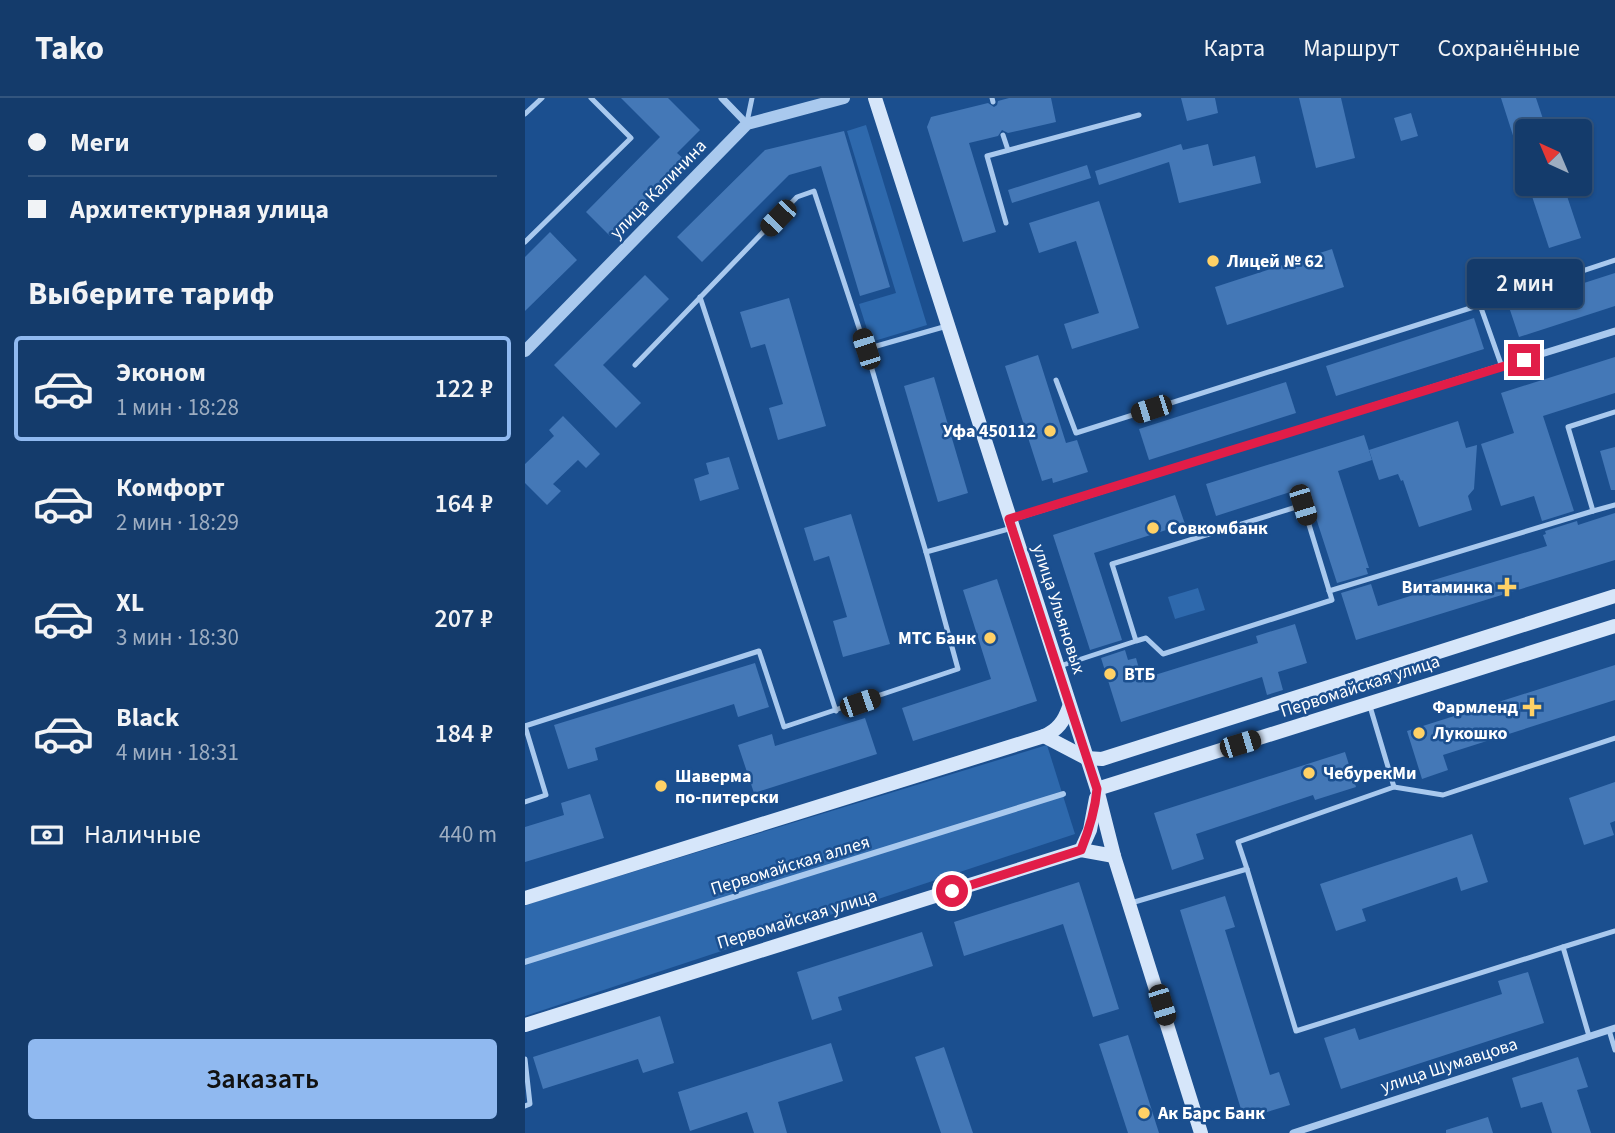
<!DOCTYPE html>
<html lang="ru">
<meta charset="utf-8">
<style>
:root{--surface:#143b6b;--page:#1d4271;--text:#f1f3f6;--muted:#9dadc1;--line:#33557e;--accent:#90b9f0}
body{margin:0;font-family:"Source Sans 3",sans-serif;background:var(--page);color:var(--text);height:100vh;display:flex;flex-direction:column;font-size:26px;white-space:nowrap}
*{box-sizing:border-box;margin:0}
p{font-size:23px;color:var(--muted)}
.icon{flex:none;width:38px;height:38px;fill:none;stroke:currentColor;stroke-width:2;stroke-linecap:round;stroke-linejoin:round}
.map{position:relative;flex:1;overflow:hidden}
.panel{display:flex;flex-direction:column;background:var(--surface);width:525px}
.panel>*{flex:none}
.top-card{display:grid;align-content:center;height:154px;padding:0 28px;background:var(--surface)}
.needle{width:46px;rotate:316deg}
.fabs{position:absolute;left:990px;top:21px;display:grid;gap:14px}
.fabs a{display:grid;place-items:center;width:77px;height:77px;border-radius:7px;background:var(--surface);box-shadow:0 2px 5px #0004,0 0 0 2px var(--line);font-size:35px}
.end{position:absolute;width:32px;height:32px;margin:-16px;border:9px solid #e11d48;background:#fff;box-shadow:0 0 0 4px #fff}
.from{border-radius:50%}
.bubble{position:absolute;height:49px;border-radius:7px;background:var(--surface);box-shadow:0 2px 5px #0004,0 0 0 2px var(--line);font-size:23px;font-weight:600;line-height:49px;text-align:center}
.car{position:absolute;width:21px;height:42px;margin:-21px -10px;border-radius:9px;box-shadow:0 0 5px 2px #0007;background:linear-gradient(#222 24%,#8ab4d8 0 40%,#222 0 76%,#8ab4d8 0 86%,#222 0)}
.top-card b{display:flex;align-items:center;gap:24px;height:66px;font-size:26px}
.top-card b+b{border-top:2px solid var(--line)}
.top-card i{width:18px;height:18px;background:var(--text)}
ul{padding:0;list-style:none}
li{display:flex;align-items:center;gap:21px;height:105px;margin:0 14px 10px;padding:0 14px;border:4px solid transparent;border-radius:7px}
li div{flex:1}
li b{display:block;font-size:26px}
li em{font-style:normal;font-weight:600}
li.on{border-color:var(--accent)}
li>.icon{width:63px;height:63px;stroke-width:1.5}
h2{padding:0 28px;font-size:32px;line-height:84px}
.pay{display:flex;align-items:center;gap:18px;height:77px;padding:0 28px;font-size:26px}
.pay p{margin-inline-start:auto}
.primary-button{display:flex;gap:14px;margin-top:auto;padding:14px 28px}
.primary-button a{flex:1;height:80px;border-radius:7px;background:var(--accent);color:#111;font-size:28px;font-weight:600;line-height:80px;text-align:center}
header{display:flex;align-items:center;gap:42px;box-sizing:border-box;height:98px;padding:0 35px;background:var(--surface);border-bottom:2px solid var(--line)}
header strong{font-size:33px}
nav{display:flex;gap:38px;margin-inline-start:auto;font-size:24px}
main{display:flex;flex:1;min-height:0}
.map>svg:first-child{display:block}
.green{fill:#2e69ad}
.building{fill:#4478b7}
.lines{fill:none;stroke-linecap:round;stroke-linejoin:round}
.service{stroke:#a9c9ee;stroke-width:5}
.pedestrian{stroke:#a9c9ee;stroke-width:6}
.minor{stroke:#a9c9ee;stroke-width:7}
.tertiary{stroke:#a9c9ee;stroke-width:12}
.secondary{stroke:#d6e6fa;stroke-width:14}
.route{stroke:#e11d48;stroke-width:9}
.poi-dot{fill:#ffd166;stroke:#1b4f8f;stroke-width:2.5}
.labels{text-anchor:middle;stroke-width:5;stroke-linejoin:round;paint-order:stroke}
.street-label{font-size:18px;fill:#fff;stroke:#1b4f8f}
.poi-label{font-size:18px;font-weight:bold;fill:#fff;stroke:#1b4f8f;text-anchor:start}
</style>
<header>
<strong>Tako</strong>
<nav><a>Карта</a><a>Маршрут</a><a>Сохранённые</a></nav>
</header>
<main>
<section class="panel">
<div class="top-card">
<b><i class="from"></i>Меги</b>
<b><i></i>Архитектурная улица</b>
</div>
<h2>Выберите тариф</h2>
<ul>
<li class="on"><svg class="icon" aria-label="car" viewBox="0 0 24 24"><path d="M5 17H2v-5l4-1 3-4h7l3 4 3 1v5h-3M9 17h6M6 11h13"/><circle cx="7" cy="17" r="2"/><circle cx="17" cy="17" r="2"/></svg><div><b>Эконом</b><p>1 мин · 18:28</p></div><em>122 ₽</em></li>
<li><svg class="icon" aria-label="car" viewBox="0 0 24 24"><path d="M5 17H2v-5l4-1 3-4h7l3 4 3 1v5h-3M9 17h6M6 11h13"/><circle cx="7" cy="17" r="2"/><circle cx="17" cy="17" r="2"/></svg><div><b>Комфорт</b><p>2 мин · 18:29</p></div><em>164 ₽</em></li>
<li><svg class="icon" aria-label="car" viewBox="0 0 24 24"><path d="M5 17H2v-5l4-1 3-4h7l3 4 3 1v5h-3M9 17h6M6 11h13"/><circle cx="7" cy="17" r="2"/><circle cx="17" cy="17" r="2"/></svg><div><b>XL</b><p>3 мин · 18:30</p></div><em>207 ₽</em></li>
<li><svg class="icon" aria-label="car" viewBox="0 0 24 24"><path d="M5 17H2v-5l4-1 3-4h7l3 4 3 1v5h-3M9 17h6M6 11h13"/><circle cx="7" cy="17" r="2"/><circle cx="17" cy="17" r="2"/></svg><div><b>Black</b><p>4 мин · 18:31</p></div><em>184 ₽</em></li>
</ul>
<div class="pay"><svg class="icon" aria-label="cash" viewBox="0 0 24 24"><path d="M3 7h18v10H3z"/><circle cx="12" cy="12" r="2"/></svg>Наличные<p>440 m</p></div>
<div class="primary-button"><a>Заказать</a></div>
</section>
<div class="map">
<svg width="1090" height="1035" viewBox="0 0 1090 1035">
<rect width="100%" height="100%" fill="#1b4f8f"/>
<g class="green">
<polygon points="341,27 402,227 346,244 334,206 371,195 322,33"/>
<polygon points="673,490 680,512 650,521 643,499"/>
<polygon points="522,647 550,736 0,918 0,807"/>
</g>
<g class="building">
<polygon points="96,0 143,0 175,32 152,55 160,62 85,138 61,114 135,39"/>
<polygon points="484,0 526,0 531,24 483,35 477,32 473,38 444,45 471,134 438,144 402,29 406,19 463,5 469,9 472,7 473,3"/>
<polygon points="656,0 690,0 693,15 662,23"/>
<polygon points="774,0 816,0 830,60 791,70"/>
<polygon points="976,0 1011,0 1022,33 1003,33 1003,75 1000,75"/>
<polygon points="886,15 893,38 876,43 869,20"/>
<polygon points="319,33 365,189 335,198 296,68 264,77 177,164 152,139 240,52"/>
<polygon points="656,46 658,52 683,46 688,68 730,58 736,85 654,105 644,64 574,87 570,73"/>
<polygon points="562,67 566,80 487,105 483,92"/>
<polygon points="1003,86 1038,86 1056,140 1024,150"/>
<polygon points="574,103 614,230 547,251 539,226 574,215 551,143 514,155 504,125"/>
<polygon points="25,134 52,162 0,213 0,159"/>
<polygon points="807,151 819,189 702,227 690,189"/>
<polygon points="1090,175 1090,208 994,239 984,209"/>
<polygon points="120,177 144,201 78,267 116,305 91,330 29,267"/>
<polygon points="264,200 301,328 253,342 244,310 258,306 240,246 226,250 215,214"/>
<polygon points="949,220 959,251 811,298 801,268"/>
<polygon points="513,257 541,345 552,342 563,374 528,385 527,380 517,383 480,268"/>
<polygon points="1090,259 1090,295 1018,318 1049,413 1017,423 1009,398 976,408 956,346 989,335 976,295"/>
<polygon points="409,279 443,395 413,404 379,288"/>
<polygon points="761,284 771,315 624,362 614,331"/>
<polygon points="38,318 75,356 61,370 53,362 28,386 36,393 22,407 0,385 0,366 29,338 24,332"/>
<polygon points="933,323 941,350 952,347 949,391 943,398 947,412 894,429 878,382 876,383 873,376 854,382 844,352"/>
<polygon points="839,337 847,362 813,373 844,470 841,470 843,476 812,485 781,389 691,418 681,386"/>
<polygon points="1090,349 1090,392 1086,392 1075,353"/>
<polygon points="204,359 214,391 175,403 169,381 184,376 181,365"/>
<polygon points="650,397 660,426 569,455 597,542 565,552 528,437"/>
<polygon points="1090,415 1090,462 831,542 816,495 846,486 853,508 895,495 892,487 1022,448 1018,437 1021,436 1020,433 1052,423 1053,427"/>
<polygon points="326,416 365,546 318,559 308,523 322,519 304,458 289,463 279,430"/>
<polygon points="472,481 512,603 388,643 377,610 466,581 438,492"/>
<polygon points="770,526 782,565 753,574 758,592 742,597 737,579 596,624 576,560 600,552 603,562 611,560 617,581 733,545 731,538"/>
<polygon points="230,565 244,609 213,619 209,606 70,650 73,662 43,671 29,627"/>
<polygon points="1090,567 1090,602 918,657 923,672 897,681 882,633"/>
<polygon points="340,620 352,656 229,695 213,647 247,636 250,648"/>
<polygon points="820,654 831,689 790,702 788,697 671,736 679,761 647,772 629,715"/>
<polygon points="1090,684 1090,723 1085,725 1089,737 1059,747 1044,700"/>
<polygon points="65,696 79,740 0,764 0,729 39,717 36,705"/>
<polygon points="947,736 963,784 936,793 932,779 837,811 841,823 811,833 795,786"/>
<polygon points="554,784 594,911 568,919 538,826 439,858 429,824"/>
<polygon points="700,798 710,829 700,832 745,977 754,974 765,1007 719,1021 655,812"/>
<polygon points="397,834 408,868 313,899 317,912 287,922 272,874"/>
<polygon points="1003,874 1019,925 816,991 799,940 830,930 834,942 977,896 973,883"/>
<polygon points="135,918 149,965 118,975 113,961 18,991 8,959"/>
<polygon points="603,937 634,1035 603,1035 574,946"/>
<polygon points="306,945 318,983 253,1004 262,1035 229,1035 222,1014 165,1033 153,994"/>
<polygon points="419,949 448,1035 416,1035 390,959"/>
<polygon points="1053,959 1063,989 1052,992 1066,1035 1027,1035 1017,1004 996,1010 987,980"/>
<polygon points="963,1019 968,1035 921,1035 921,1032"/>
</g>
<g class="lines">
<g class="service">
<polyline points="467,0 468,4"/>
<polyline points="0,16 17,0"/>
<polyline points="222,24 227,0"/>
<polyline points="478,37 483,52"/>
<polyline points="481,125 462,58 614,17"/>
<polyline points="0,144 106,40 66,0"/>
<polyline points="175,199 311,613"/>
<polyline points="955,207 977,269"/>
<polyline points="422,228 341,251 401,454 487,430"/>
<polyline points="110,267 272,99 289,93 341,251"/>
<polyline points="531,282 551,335 955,207 1090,162"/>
<polyline points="1068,413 1090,407"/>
<polyline points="804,493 1068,413 1043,329 1090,314"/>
<polyline points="535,568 611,543 587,466 778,407 807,502 638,556 621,540 611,543"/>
<polyline points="0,628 234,553 259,629 433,571 401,454"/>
<polyline points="0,628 21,697 0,704"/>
<polyline points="869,689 918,697 1090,640"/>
<polyline points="722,771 771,933 1038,849 1064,938"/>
<polyline points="606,805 722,771 713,744 869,689 844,605"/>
<polyline points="1038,849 1090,833"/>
<polyline points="1084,932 1090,952"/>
<polyline points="0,961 5,1006 0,1008"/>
</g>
<polyline class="pedestrian" points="0,864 538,696"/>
<g class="minor">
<polyline points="197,0 222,26"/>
<polyline points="486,421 1090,233"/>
<polyline points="768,1035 1090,930"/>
</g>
<polyline class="tertiary" points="0,253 222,26 319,0"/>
<g class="secondary">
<polyline points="350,0 572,691 589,758 676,1035"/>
<polyline points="519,638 561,660 577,661 1090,498"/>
<polyline points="572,691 1090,528"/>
<polyline points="556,752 565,732 571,700"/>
<path d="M 0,800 L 519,638 C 533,632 539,623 544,609"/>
<polyline points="0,927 556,752 589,758"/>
</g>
</g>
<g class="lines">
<path class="route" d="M 427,793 L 556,752 C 564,732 570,713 572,691 L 484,421 L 999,262"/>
</g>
<g class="poi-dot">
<circle cx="688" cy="163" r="7"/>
<circle cx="525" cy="333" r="7"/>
<circle cx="628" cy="430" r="7"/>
<path d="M978.5 478.5h7v7h7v7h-7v7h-7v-7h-7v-7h7z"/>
<circle cx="465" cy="540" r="7"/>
<circle cx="585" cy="576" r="7"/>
<path d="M1003.5 598.5h7v7h7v7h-7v7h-7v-7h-7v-7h7z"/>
<circle cx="894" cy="635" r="7"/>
<circle cx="784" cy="675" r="7"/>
<circle cx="136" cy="688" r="7"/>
<circle cx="619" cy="1015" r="7"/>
</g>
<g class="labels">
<g class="street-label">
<text transform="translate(133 91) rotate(-46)" y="6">улица Калинина</text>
<text transform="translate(534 511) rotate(72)" y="6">улица Ульяновых</text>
<text transform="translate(835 588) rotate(-18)" y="6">Первомайская улица</text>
<text transform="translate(265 767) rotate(-17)" y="6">Первомайская аллея</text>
<text transform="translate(272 821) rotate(-17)" y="6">Первомайская улица</text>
<text transform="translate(924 967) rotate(-18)" y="6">улица Шумавцова</text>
</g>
<g class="poi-label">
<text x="702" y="169">Лицей № 62</text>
<text x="511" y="339" text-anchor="end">Уфа 450112</text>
<text x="642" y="436">Совкомбанк</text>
<text x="968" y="495" text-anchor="end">Витаминка</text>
<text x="451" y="546" text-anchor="end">МТС Банк</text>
<text x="599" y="582">ВТБ</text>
<text x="993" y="615" text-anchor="end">Фармленд</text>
<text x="908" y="641">Лукошко</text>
<text x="798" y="681">ЧебурекМи</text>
<text x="150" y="684">Шаверма<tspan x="150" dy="21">по-питерски</tspan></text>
<text x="633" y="1021">Ак Барс Банк</text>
</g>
</g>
</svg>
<div class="fabs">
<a><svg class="needle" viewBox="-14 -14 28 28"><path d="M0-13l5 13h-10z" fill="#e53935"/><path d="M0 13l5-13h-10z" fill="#9dadc1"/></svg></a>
</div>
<i class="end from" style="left:427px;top:793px"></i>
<i class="end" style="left:999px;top:262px"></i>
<div class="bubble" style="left:942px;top:161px;width:116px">2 мин</div>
<i class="car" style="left:253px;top:120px;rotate:224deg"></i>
<i class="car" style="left:341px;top:251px;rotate:342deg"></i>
<i class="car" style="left:626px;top:311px;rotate:252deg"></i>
<i class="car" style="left:778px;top:407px;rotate:163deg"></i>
<i class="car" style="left:335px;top:605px;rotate:71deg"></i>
<i class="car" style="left:715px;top:646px;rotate:73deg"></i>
<i class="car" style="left:637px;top:907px;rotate:163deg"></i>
</div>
</main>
